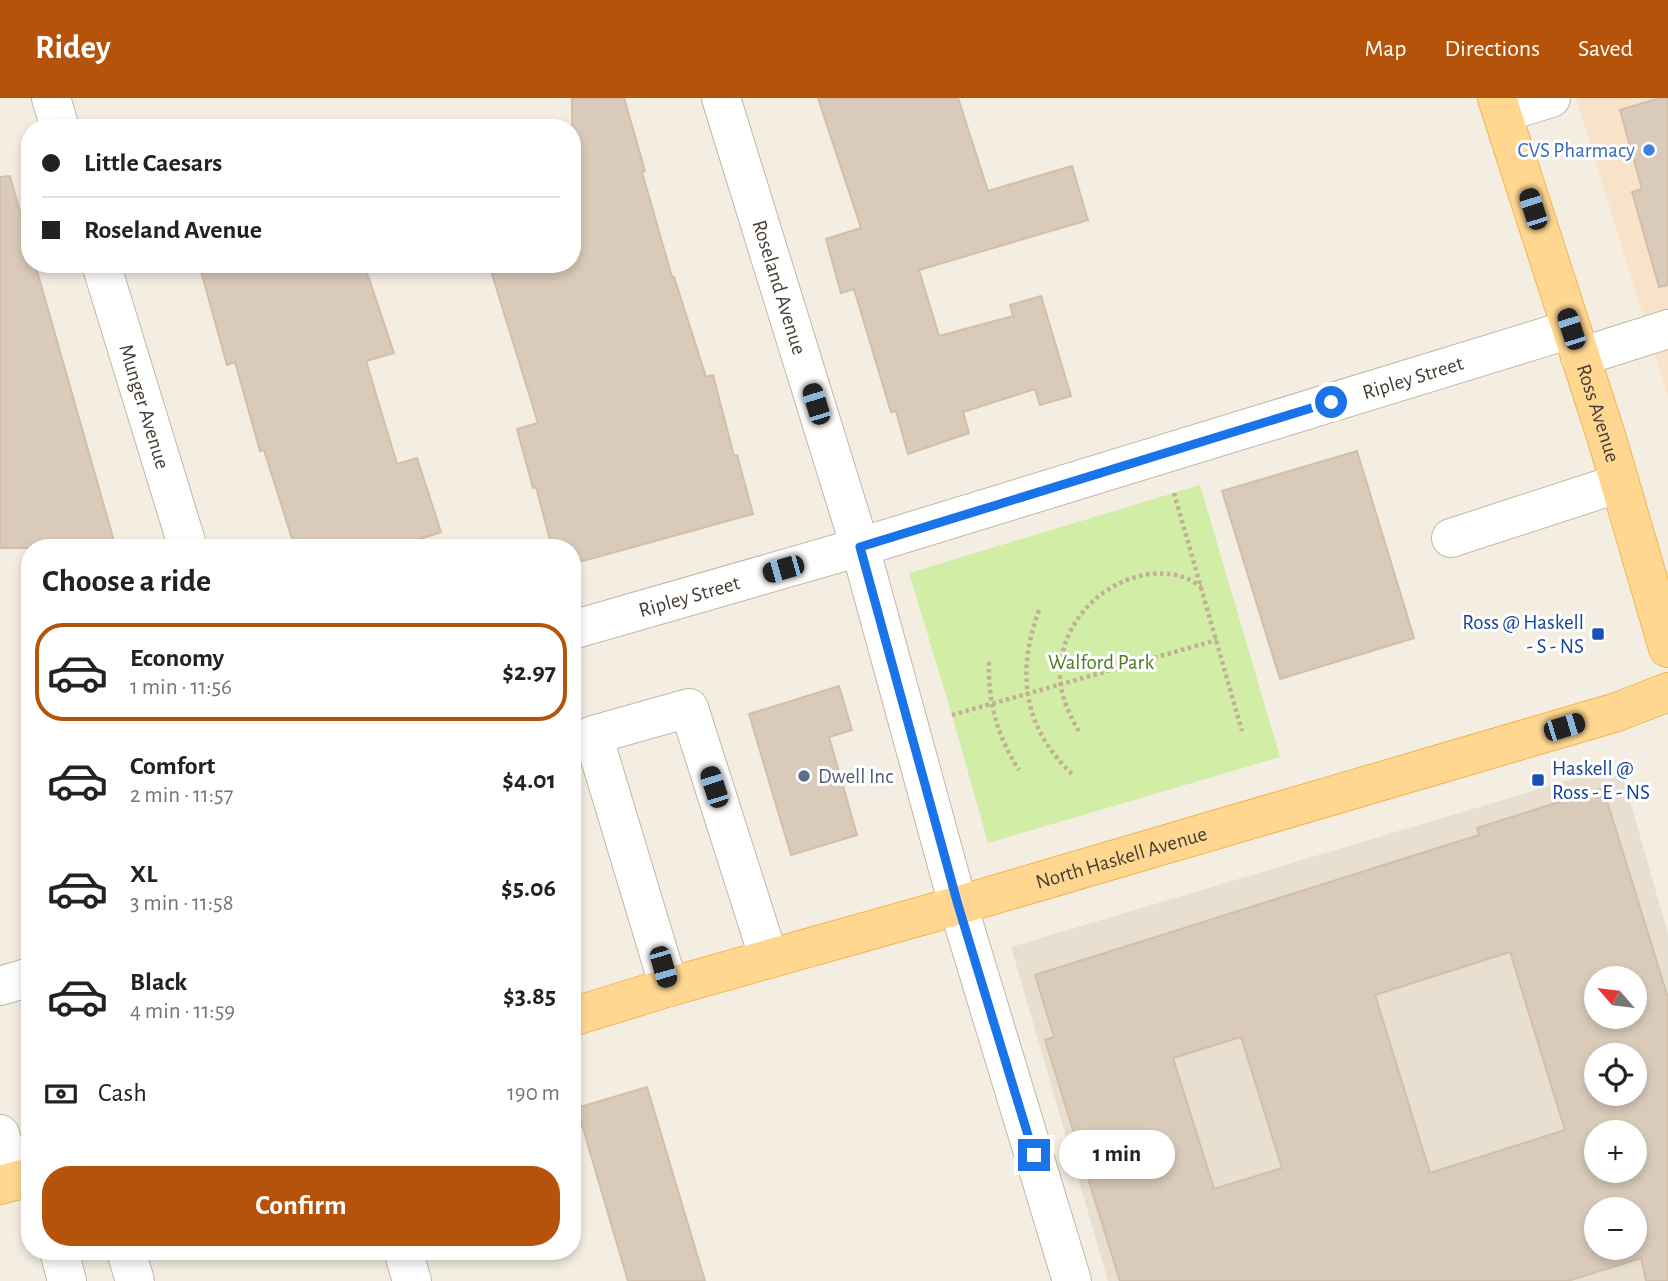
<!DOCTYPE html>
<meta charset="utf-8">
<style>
:root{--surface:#fff;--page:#f2f2f2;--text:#222;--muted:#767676;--line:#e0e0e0;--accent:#b45309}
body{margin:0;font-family:"Alegreya Sans",sans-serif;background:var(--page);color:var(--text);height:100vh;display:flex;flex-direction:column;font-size:26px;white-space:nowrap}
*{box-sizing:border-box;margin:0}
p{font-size:23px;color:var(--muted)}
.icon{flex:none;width:38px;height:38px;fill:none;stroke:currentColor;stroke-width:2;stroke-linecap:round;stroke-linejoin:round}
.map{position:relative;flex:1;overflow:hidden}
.side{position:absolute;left:21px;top:441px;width:560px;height:721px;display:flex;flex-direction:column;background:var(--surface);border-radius:28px;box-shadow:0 4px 10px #0003}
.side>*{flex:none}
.guide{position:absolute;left:21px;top:21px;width:560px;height:154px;border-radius:28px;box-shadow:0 4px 10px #0003;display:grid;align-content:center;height:154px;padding:0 21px;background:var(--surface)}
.needle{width:46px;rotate:298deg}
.fabs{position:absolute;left:1584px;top:868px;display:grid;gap:14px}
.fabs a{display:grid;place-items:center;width:63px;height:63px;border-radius:50%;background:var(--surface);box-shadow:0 4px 10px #0003;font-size:35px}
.end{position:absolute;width:32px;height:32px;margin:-16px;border:9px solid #1a73e8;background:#fff;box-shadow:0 0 0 4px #fff}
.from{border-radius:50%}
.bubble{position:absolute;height:49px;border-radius:24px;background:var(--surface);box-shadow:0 4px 10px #0003;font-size:23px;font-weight:700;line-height:49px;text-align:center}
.car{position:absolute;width:21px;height:42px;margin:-21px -10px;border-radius:9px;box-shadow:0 0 5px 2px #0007;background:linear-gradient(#222 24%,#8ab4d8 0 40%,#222 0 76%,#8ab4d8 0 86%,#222 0)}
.guide b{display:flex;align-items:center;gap:24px;height:66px;font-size:26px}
.guide b+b{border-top:2px solid var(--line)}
.guide i{width:18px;height:18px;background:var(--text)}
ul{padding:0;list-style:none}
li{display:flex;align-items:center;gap:21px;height:98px;margin:0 14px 10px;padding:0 7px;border:4px solid transparent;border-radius:28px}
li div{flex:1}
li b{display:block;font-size:26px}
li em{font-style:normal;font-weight:700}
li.on{border-color:var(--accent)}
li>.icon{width:63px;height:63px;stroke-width:1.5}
h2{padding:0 21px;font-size:32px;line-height:84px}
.pay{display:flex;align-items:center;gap:18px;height:77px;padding:0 21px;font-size:26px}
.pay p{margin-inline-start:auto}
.primary-button{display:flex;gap:14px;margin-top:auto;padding:14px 21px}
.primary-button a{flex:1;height:80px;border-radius:28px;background:var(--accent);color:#fff;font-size:28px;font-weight:700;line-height:80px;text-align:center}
header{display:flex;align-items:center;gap:42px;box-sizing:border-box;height:98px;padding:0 35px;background:var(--accent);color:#fff}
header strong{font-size:33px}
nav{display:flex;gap:38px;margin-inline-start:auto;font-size:24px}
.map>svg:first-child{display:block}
.residential{fill:#e8dfd0;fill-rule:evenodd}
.commercial{fill:#f9e2ca}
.green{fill:#d2eda6}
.building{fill:#d9cab9;stroke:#d2bfa9;stroke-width:2;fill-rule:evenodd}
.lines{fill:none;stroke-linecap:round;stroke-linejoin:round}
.minor-casing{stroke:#c2b7a7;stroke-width:40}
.major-casing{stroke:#f1b653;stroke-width:40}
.path{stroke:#c3af94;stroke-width:4.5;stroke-dasharray:3.5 3.5;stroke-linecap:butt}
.minor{stroke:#fff;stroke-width:38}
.major{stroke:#ffd790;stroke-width:38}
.route{stroke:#1a73e8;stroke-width:9}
.shop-dot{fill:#3f7fe0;stroke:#fff;stroke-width:2.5}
.transit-dot{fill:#1a4fb4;stroke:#fff;stroke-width:2.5}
.service-dot{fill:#5c6f8a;stroke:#fff;stroke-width:2.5}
.labels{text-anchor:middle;stroke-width:6;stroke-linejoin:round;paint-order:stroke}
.shop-label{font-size:21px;fill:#366cbe;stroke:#fff;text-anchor:end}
.street-label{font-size:21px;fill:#453d32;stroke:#fff}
.transit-label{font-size:21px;fill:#164399;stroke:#fff;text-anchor:end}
.park-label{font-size:21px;fill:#4a7d20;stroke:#fff}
.service-label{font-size:21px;fill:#4e5e75;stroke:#fff;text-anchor:start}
</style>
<header>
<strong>Ridey</strong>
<nav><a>Map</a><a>Directions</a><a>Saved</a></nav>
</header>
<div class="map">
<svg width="1668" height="1183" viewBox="0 0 1668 1183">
<rect width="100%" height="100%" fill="#f3ede2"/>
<path class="residential" d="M 1613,669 L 1625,685 L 1668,836 L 1668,1183 L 1108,1183 L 1011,849 ZM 1596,880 L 1634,880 L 1634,919 L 1596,919 ZM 1596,957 L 1634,957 L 1634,996 L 1596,996 ZM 1596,1034 L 1634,1034 L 1634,1073 L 1596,1073 ZM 1596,1111 L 1634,1111 L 1634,1150 L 1596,1150 Z"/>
<polygon class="commercial" points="1576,0 1668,0 1668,299"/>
<polygon class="green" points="1200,387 1280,659 988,745 952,617 909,475"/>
<g class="building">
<polygon points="572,0 624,0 645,73 642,74 672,179 674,179 706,279 713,277 734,358 737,357 753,416 572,466 572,450 552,450 536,389 533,390 517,331 538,325 492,176 502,173 500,166 572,166"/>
<polygon points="818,0 958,0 988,93 1072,68 1088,122 919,172 939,238 1013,218 1010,207 1041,198 1071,298 1040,307 1035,291 963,314 969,335 908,356 896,313 891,314 854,191 841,195 826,141 861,130"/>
<polygon points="1660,0 1668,0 1668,187 1659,189 1632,94 1642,91 1620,12"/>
<polygon points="10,78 30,150 30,166 35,166 116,450 0,450 0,79"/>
<polygon points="199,166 364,166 394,255 366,263 397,366 417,360 441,434 393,450 295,450 264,352 260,353 235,264 227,267"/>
<polygon points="1357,353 1414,540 1280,581 1222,393"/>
<polygon points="839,588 852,632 829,639 857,737 791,757 749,616"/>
<path d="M 1603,690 L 1668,900 L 1668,1183 L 1646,1183 L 1641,1160 L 1568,1183 L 1120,1183 L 1045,942 L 1054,939 L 1035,877 L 1479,737 L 1477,730 ZM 1510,854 L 1565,1032 L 1430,1075 L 1375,897 ZM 1596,880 L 1634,880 L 1634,919 L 1596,919 ZM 1241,939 L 1282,1070 L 1214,1091 L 1173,960 ZM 1596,957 L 1634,957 L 1634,996 L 1596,996 ZM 1596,1034 L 1634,1034 L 1634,1073 L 1596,1073 ZM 1596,1111 L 1634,1111 L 1634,1150 L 1596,1150 Z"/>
<polygon points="647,989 687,1123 705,1183 628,1183 577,1010"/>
</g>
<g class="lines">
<g class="minor-casing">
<g id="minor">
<polyline points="51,0 60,30"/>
<path id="s1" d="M 721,0 L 860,449 L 958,807 L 1072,1183"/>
<polyline points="1502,15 1551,0"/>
<path id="s2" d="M 101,166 L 188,450"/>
<polyline points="1580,259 1668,231"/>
<polyline points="1451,440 1620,385"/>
<path id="s3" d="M 572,532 L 860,449 L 1571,231"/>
<polyline points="0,888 30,879"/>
<polyline points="669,889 593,637 689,610 769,861"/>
<polyline points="0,1036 14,1083"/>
<polyline points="59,1153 67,1183"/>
<polyline points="126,1153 135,1183"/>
<polyline points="403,1153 412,1183"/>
</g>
</g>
<g class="major-casing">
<g id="major">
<path id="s4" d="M 1497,0 L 1607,341 L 1668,550"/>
<path id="s5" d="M 572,919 L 669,889 L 925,817 L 1617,614 L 1668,594"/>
<polyline points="0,1087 30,1079"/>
</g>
</g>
<g class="path">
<polyline points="1174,395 1242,633"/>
<path d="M 1039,512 C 1016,576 1023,629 1073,677"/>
<path d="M 989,564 C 988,604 997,638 1019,672"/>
<polyline points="952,617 1217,542"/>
<path d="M 1079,633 C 1069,617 1060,597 1060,577 C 1060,526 1100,483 1150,476 C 1169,474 1185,477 1201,489"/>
</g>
<use href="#minor" class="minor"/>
<use href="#major" class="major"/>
</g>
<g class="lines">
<polyline class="route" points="1034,1057 958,807 860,449 1331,304"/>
</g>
<circle class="shop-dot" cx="1649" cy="52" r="7"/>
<g class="transit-dot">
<rect x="1591" y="529" width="14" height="14" rx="3.5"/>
<rect x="1531" y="675" width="14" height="14" rx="3.5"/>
</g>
<circle class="service-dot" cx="804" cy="678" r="7"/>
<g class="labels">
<g class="shop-label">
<text x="1635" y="59">CVS Pharmacy</text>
</g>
<g class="street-label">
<text dy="7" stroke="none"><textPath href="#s1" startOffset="198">Roseland Avenue</textPath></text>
<text dy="7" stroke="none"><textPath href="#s3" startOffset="878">Ripley Street</textPath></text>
<text dy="7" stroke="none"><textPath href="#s2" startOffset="149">Munger Avenue</textPath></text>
<text dy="7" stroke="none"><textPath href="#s4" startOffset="331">Ross Avenue</textPath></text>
<text dy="7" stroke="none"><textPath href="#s3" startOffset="122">Ripley Street</textPath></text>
<text dy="7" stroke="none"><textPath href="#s5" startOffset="572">North Haskell Avenue</textPath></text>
</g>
<g class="transit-label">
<text x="1584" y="531">Ross @ Haskell<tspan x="1584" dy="24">- S - NS</tspan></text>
<text x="1552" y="677" text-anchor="start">Haskell @<tspan x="1552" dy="24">Ross - E - NS</tspan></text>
</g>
<g class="park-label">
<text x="1101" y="571">Walford Park</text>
</g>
<g class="service-label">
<text x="818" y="685">Dwell Inc</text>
</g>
</g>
</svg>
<div class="fabs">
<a><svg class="needle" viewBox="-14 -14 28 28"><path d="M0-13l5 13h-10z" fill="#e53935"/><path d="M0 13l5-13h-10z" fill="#767676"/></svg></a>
<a><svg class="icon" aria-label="locate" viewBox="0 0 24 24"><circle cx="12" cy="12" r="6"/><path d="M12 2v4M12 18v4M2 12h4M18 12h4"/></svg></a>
<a>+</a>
<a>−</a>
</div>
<i class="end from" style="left:1331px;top:304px"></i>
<i class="end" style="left:1034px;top:1057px"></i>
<div class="bubble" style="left:1059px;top:1032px;width:116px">1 min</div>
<i class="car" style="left:1533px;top:111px;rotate:342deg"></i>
<i class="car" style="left:1571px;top:231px;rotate:342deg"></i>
<i class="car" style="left:816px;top:306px;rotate:343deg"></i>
<i class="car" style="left:783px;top:471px;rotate:254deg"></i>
<i class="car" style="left:1564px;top:629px;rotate:73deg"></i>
<i class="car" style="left:714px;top:689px;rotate:342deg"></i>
<i class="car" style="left:663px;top:869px;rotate:164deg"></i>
<div class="guide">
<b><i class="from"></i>Little Caesars</b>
<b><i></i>Roseland Avenue</b>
</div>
<section class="side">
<h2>Choose a ride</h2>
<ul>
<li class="on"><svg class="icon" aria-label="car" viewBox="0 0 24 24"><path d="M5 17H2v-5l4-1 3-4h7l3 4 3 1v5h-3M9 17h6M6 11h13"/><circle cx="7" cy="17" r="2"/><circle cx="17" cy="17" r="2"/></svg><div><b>Economy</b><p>1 min · 11:56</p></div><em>$2.97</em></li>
<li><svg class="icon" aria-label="car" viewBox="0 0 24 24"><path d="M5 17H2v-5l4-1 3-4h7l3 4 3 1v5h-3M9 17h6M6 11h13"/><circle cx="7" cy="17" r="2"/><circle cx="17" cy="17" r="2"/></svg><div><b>Comfort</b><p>2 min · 11:57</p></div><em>$4.01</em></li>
<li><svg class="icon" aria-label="car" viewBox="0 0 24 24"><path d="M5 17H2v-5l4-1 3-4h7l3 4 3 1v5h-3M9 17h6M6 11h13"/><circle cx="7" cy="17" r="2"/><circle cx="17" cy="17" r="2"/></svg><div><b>XL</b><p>3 min · 11:58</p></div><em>$5.06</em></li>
<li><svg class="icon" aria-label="car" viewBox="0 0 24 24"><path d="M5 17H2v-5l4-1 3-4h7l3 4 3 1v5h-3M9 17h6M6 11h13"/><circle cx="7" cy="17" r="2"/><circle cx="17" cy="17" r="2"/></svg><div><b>Black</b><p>4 min · 11:59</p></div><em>$3.85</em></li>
</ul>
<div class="pay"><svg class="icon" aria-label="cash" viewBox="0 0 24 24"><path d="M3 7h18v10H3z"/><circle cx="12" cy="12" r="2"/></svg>Cash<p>190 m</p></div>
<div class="primary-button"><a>Confirm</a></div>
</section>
</div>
